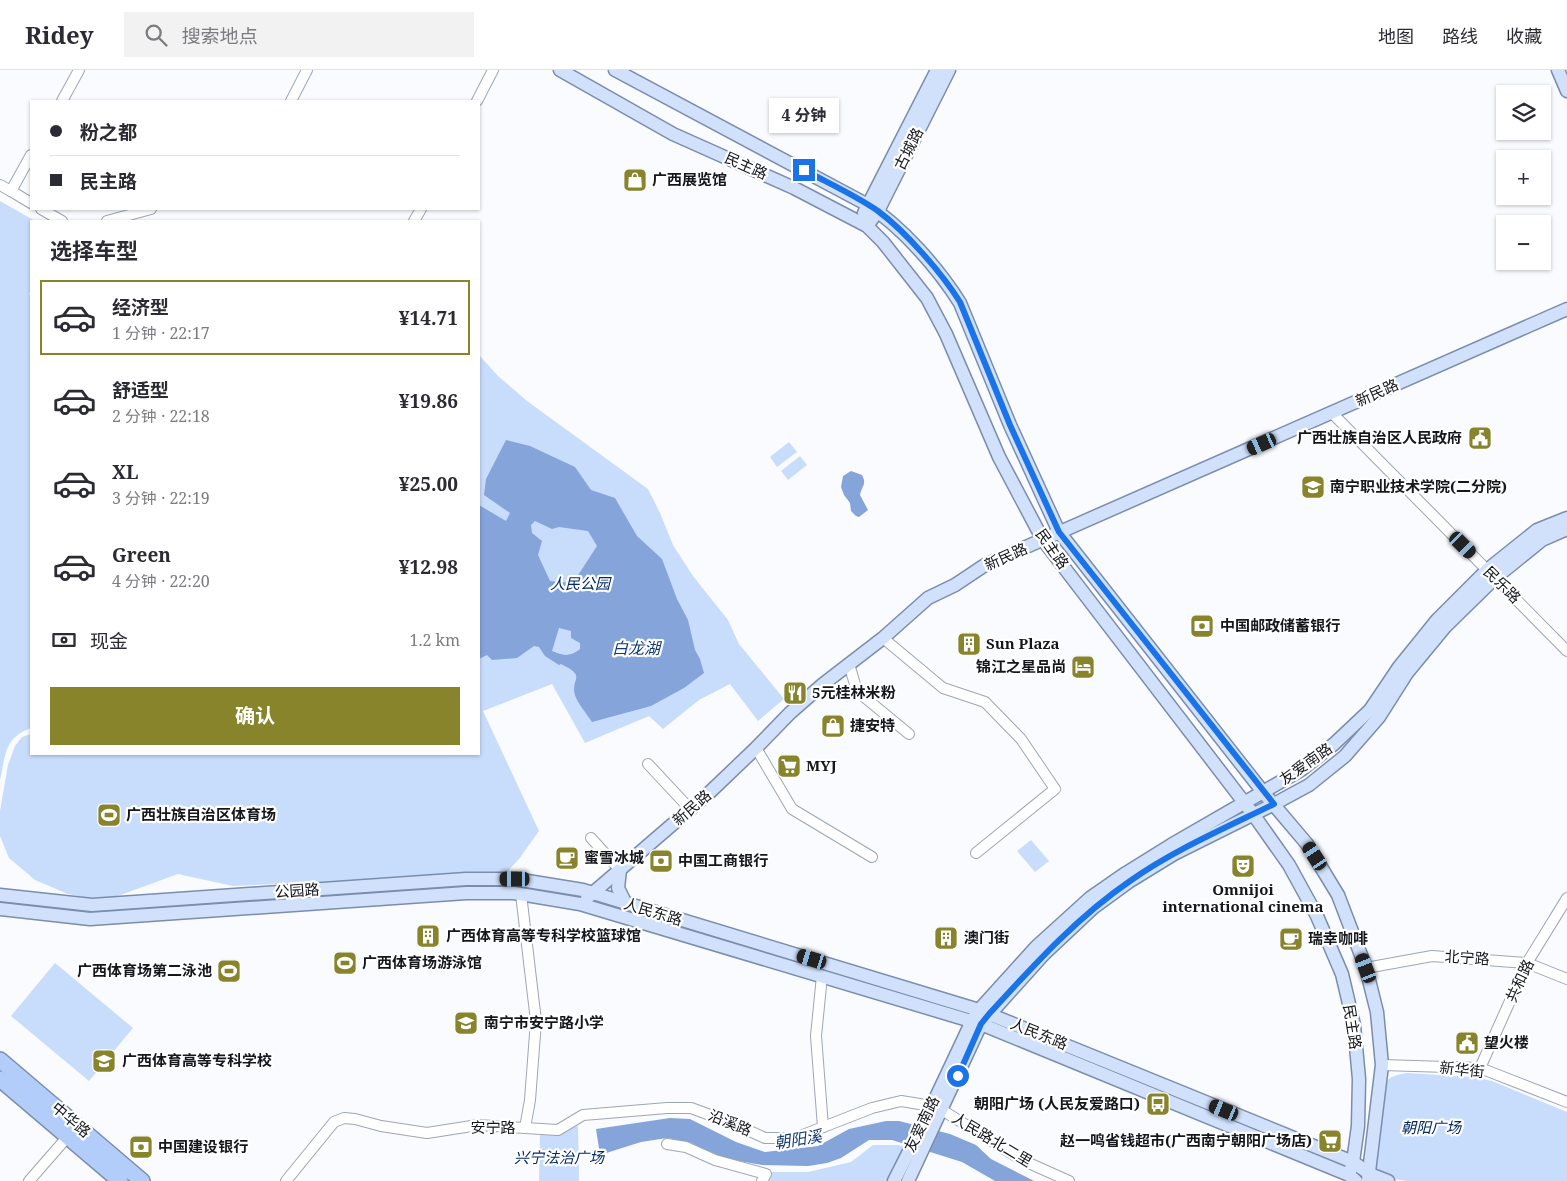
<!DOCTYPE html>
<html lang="zh">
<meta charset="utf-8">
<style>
:root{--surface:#fff;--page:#f2f2f3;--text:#2b2b33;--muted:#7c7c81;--line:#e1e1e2;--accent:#87842c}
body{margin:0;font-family:"Noto Serif","Noto Sans SC",serif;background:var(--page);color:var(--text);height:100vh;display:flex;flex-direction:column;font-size:19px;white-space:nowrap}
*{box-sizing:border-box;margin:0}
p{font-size:16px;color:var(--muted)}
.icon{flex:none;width:28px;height:28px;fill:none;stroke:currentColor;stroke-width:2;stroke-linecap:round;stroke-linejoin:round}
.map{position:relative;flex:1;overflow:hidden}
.side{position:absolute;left:30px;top:150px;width:450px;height:535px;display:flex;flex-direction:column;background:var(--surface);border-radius:0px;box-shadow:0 1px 4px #0004}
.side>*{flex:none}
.top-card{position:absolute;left:30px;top:30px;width:450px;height:110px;border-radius:0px;box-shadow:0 1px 4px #0004;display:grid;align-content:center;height:110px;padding:0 20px;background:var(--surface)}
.controls{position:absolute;left:1496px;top:15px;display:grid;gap:10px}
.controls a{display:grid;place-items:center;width:55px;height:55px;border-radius:0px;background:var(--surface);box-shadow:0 1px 4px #0004;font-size:25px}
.end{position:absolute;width:22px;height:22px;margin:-11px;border:6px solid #1a73e8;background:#fff;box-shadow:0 0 0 2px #fff}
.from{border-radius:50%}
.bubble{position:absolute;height:35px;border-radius:0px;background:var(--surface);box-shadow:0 1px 4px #0004;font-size:16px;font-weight:700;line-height:35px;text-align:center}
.car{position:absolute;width:15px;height:30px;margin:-15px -8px;border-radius:6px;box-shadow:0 0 4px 1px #0007;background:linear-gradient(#222 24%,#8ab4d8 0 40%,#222 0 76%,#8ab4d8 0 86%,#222 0)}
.top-card b{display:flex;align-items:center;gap:18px;height:48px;font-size:19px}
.top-card b+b{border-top:1px solid var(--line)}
.top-card i{width:12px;height:12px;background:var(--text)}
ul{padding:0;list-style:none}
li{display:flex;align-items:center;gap:15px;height:75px;margin:0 10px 8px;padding:0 10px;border:2px solid transparent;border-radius:0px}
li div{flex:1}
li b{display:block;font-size:19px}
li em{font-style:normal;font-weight:700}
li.on{border-color:var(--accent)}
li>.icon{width:45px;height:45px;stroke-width:1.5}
h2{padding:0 20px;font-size:22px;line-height:60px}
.pay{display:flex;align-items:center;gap:12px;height:55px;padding:0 20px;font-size:19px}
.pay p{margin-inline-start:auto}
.cta{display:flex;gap:10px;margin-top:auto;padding:10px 20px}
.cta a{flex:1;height:58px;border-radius:0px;background:var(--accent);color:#fff;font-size:20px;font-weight:700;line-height:58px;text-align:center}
header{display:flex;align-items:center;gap:30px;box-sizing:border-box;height:70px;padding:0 25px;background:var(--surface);border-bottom:1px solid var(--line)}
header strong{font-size:24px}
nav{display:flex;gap:28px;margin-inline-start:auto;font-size:18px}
.search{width:350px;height:45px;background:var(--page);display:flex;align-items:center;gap:12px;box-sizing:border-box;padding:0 18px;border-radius:0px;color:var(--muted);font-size:19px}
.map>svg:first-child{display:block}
.green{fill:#c8dcfc}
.water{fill:#84a4da;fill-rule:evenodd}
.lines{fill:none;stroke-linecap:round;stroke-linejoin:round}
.minor-casing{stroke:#9da6b5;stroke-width:12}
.major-casing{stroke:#7b8dac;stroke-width:15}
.highway-casing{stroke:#7b8dac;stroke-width:18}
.minor{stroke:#fff;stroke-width:10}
.major{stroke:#d1e1fb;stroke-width:12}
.highway{stroke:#b2cdf9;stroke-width:15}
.route{stroke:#1a73e8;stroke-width:6}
.labels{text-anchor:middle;stroke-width:4.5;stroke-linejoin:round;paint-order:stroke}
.street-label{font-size:15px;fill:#14171c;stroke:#fff}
.poi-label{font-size:15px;font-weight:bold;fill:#14171c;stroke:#fff;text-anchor:start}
.park-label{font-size:15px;font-style:italic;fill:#032967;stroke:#fff}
.water-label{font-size:16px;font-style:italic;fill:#123877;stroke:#fff}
</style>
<header>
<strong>Ridey</strong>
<div class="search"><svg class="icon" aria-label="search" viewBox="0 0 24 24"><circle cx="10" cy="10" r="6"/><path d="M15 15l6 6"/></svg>搜索地点</div>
<nav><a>地图</a><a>路线</a><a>收藏</a></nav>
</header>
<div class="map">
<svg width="1567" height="1111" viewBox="0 0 1567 1111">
<rect width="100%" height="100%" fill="#f9fbff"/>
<g class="green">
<path d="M 0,131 L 35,151 L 31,151 L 31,220 L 29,224 L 31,226 L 31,658 C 4,668 6,684 0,710 Z"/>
<polygon points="479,285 498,306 527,331 648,419 660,443 673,475 693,506 728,550 739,574 784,629 758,651 730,614 699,630 663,659 649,646 585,673 552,614 483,641 539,761 519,789 505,804 233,816 178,804 104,831 68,824 35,810 9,788 0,766 0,741 8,695 15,676 22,667 31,664 31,684 479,684"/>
<polygon points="789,372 797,382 777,397 770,387"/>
<polygon points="800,386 807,395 788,410 781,401"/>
<polygon points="1031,770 1049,791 1035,802 1017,781"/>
<polygon points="55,893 133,958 89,1011 11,946"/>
<path d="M 1407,1003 L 1474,1007 L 1492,1011 L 1567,1042 L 1567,1111 L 1406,1111 C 1397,1109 1384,1109 1378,1100 C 1371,1091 1380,1023 1386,1012 C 1390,1006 1400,1004 1407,1003 Z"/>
<polygon points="578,1056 579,1111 539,1111 540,1064"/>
<polygon points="873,1075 899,1075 907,1078 891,1111 762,1111 767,1102 808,1102 851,1092"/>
</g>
<g class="water">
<path d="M 506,370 L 530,376 L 575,397 L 591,420 L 615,428 L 637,466 L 662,489 L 677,529 L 688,550 L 695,580 L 700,589 L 704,603 L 684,618 L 651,636 L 592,652 C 587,644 578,634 575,625 C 570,608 588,607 561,594 L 559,595 L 545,586 L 539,577 L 534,576 L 517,588 L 492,590 L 487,585 L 479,589 L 479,435 L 506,451 L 510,443 L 484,425 L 486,409 ZM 535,451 L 552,459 L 559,457 L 588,461 L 597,476 L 573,513 L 550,511 L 538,485 L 542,471 L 532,463 L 531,455 ZM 559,558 L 571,561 L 571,568 L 580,573 L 580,579 C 570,587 563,586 552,581 Z"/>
<path d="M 851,401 L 862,405 C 867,414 862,416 860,425 L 868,440 L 859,447 L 856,446 L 851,441 L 850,433 L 844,425 L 841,417 L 843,406 Z"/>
<polygon points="670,1048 690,1049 736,1072 765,1082 818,1076 849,1059 886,1051 899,1051 950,1064 976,1075 991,1089 1034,1111 995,1111 962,1092 892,1070 869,1070 841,1088 827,1093 808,1096 762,1095 716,1087 692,1073 667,1068 641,1072 600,1085 596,1059"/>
</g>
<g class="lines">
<g class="minor-casing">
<g id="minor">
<polyline points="62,31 79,0"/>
<polyline points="291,31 307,0"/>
<polyline points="477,31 493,0"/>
<polyline points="31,85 11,121 31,133"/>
<polyline points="0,115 11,121"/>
<polyline points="41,139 62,151"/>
<polyline points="107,151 151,139"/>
<polyline points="414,151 421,139"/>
<polyline points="1332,343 1567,581"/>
<polyline points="883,568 943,618 985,632 1021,669 1055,719 976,783"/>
<polyline points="849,594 857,621 909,664"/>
<polyline points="756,678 792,739 872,787"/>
<polyline points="648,694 690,739"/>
<polyline points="591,768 620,800"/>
<polyline points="1366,898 1432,886 1527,893 1567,909"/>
<polyline points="822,906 816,966 823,1057"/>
<polyline points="1382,995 1480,998 1567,1032"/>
<polyline points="1480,998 1527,893 1567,828"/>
<polyline points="942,1040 1022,1090 1069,1111"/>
<polyline points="525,1058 558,1060 583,1045 667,1038 691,1038 732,1053 765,1068 795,1068 872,1038 901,1031 932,1036"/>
<polyline points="667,1074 686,1077 715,1090 766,1104 762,1111"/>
<polyline points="29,1111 63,1072"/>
<polyline points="286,1111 334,1052 344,1048 355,1049 381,1056 427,1063 478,1055 525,1058 530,1030 536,951 521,824"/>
</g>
</g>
<g class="major-casing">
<g id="major">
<polyline points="560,0 673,64 794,118 867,156 883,172 927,228 946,264 999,387 1043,470 1253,744 1289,795 1317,846 1342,904 1354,955 1359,1009 1358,1056 1353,1092 1349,1105"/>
<path d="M 615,0 L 868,135 C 902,157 938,198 960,233 L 1010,355 L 1059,462 L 1263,722 L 1307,774 L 1338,825 L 1366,898 L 1377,942 L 1382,995 L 1368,1110"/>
<polyline points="1558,0 1567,21"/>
<polyline points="864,143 937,0"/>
<polyline points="867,156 878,141 949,0"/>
<polyline points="620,800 618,818 626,834"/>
<polyline points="0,825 92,835 466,809 515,809 583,820 979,940 1353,1092 1370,1104 1388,1111"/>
<polyline points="587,828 710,722 756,678 790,643 822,615 883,568 928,528 955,515 985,495 1567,239"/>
<polyline points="0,839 90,849 466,823 514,823 580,834 981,954 1349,1105 1356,1111"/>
<polyline points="894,1111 930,1040 972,951 979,940 1036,877 1090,828 1126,803 1171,775 1301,700 1334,674 1370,640 1399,597 1437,550 1487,500 1537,460 1567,448"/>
<polyline points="908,1111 981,954 1044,884 1093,838 1130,811 1174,784 1274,734 1309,715 1345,686 1379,647 1407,603 1445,557 1495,508 1542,470 1567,459"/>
</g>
</g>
<g class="highway-casing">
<g id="highway">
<polyline points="0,990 142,1111"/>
<polyline points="0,1009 120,1111"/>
</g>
</g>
<use href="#minor" class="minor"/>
<use href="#major" class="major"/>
<use href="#highway" class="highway"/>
</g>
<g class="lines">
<path class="route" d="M 804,100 C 828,113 855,125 878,141 C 906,162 941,202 960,232 L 1010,355 L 1059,462 L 1274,734 C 1225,758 1174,780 1130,811 C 1076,848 1033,896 989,944 L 981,954 L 958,1006"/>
</g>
<defs>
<g id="shop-square" transform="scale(1.25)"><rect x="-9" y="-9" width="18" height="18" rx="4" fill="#87842c" stroke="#fff"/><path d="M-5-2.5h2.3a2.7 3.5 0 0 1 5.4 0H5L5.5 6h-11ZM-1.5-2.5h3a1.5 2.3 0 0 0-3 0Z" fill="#fff"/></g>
<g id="civic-square" transform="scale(1.25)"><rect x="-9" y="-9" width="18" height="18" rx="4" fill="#87842c" stroke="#fff"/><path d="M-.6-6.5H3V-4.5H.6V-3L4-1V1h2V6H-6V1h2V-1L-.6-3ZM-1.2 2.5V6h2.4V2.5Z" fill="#fff"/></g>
<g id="university-square" transform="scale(1.25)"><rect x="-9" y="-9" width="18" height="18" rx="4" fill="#87842c" stroke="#fff"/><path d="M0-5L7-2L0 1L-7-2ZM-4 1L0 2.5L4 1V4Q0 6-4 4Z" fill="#fff"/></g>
<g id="bank-square" transform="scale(1.25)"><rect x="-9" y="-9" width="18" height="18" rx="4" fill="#87842c" stroke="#fff"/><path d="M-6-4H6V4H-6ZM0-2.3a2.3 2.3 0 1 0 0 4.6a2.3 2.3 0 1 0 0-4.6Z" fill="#fff"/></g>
<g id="building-square" transform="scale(1.25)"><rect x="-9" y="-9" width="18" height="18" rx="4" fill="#87842c" stroke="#fff"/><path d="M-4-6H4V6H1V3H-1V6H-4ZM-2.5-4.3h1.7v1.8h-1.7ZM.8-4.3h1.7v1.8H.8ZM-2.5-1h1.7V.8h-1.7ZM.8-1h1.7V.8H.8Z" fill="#fff"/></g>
<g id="hotel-square" transform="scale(1.25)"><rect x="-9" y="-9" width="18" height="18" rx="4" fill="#87842c" stroke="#fff"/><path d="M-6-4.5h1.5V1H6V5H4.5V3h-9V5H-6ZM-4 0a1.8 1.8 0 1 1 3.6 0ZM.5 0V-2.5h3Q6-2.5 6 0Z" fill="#fff"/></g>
<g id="restaurant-square" transform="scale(1.25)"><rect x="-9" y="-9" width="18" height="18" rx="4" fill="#87842c" stroke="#fff"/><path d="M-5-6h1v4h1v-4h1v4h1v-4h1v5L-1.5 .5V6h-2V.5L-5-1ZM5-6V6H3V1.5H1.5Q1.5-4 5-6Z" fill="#fff"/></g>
<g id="supermarket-square" transform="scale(1.25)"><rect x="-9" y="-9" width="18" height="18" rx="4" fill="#87842c" stroke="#fff"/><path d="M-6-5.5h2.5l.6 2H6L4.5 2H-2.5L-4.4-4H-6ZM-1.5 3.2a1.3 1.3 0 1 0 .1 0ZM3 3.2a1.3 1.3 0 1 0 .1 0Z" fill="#fff"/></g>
<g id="stadium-square" transform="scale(1.25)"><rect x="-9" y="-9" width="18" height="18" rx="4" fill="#87842c" stroke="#fff"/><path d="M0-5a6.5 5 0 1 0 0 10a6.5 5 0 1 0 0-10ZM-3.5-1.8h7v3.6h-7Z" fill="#fff"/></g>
<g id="cafe-square" transform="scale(1.25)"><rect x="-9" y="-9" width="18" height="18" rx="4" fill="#87842c" stroke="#fff"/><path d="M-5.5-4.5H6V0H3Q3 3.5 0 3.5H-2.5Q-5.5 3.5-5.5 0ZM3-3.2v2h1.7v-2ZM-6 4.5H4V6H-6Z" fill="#fff"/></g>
<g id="theatre-square" transform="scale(1.25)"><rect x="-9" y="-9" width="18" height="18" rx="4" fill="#87842c" stroke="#fff"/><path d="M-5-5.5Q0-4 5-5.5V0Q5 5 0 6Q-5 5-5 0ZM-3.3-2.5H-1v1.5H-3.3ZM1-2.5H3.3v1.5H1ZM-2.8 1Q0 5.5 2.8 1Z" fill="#fff"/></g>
<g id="school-square" transform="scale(1.25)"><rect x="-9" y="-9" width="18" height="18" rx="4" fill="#87842c" stroke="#fff"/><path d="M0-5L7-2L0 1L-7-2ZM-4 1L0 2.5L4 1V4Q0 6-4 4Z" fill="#fff"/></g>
<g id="bus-square" transform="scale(1.25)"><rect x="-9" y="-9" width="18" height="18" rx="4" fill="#87842c" stroke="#fff"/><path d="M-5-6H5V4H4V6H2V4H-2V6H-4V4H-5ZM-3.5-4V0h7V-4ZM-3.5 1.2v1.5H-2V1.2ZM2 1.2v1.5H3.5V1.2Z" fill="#fff"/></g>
</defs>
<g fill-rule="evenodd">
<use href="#shop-square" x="635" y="110"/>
<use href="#civic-square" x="1480" y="368"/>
<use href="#university-square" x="1313" y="417"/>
<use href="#bank-square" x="1202" y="556"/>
<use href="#building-square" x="969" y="574"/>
<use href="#hotel-square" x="1083" y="597"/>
<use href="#restaurant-square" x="795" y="623"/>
<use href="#shop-square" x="833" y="656"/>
<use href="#supermarket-square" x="789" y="696"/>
<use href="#stadium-square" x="109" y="745"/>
<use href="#cafe-square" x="567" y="788"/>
<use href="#bank-square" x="661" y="791"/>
<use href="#theatre-square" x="1243" y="796"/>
<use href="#building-square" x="428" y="866"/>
<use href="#building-square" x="946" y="868"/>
<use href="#cafe-square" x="1291" y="869"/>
<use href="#stadium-square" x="345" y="893"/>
<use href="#stadium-square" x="229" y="901"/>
<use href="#school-square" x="466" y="953"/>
<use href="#civic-square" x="1467" y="973"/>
<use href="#university-square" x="104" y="991"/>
<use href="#bus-square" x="1158" y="1034"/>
<use href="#supermarket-square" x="1330" y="1071"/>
<use href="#bank-square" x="141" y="1077"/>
</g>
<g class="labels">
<g class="street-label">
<text transform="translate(909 79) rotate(-63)" y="5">古城路</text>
<text transform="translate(746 96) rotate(24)" y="5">民主路</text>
<text transform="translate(1377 323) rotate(-24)" y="5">新民路</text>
<text transform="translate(1052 479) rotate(55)" y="5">民主路</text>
<text transform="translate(1006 487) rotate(-24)" y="5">新民路</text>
<text transform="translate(1502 515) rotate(45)" y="5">民乐路</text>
<text transform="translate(1306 694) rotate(-35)" y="5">友爱南路</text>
<text transform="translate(692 738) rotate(-41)" y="5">新民路</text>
<text transform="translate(297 821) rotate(-4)" y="5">公园路</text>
<text transform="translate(653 842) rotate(17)" y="5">人民东路</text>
<text transform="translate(1467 888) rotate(4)" y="5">北宁路</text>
<text transform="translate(1520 911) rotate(-65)" y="5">共和路</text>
<text transform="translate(1352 957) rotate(81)" y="5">民主路</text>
<text transform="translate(1039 964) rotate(22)" y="5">人民东路</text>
<text transform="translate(1462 1000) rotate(6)" y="5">新华街</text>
<text transform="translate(71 1050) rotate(40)" y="5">中华路</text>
<text transform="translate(730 1053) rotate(22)" y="5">沿溪路</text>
<text transform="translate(922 1054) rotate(-64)" y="5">友爱南路</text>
<text x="493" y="1063">安宁路</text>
<text transform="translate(992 1070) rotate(31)" y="5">人民路北二里</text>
</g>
<g class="poi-label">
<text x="652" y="115">广西展览馆</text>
<text x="1462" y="373" text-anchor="end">广西壮族自治区人民政府</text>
<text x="1330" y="422">南宁职业技术学院(二分院)</text>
<text x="1220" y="561">中国邮政储蓄银行</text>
<text x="986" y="579">Sun Plaza</text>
<text x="1066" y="602" text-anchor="end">锦江之星品尚</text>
<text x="812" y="628">5元桂林米粉</text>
<text x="850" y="661">捷安特</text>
<text x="806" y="701">MYJ</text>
<text x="126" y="750">广西壮族自治区体育场</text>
<text x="584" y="793">蜜雪冰城</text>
<text x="678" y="796">中国工商银行</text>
<text x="1243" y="825" text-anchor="middle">Omnijoi<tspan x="1243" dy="17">international cinema</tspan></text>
<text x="446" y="871">广西体育高等专科学校篮球馆</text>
<text x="964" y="873">澳门街</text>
<text x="1308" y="874">瑞幸咖啡</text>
<text x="362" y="898">广西体育场游泳馆</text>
<text x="212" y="906" text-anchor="end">广西体育场第二泳池</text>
<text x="484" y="958">南宁市安宁路小学</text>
<text x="1484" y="978">望火楼</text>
<text x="122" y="996">广西体育高等专科学校</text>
<text x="1140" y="1039" text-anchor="end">朝阳广场 (人民友爱路口)</text>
<text x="1312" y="1076" text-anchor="end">赵一鸣省钱超市(广西南宁朝阳广场店)</text>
<text x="158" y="1082">中国建设银行</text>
</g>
<g class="park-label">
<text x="580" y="519">人民公园</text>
<text x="1431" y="1063">朝阳广场</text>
<text x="559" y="1093">兴宁法治广场</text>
</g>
<g class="water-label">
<text x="636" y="584">白龙湖</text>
<text transform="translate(798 1069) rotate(-9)" y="6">朝阳溪</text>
</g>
</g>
</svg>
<div class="controls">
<a><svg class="icon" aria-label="layers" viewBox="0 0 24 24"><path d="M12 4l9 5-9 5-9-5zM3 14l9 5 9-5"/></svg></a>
<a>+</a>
<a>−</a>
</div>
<i class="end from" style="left:958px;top:1006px"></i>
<i class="end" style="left:804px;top:100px"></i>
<div class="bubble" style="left:769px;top:28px;width:70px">4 分钟</div>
<i class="car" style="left:1262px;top:374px;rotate:246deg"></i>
<i class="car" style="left:1463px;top:475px;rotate:135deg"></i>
<i class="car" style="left:1315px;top:786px;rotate:327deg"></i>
<i class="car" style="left:515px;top:809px;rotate:270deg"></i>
<i class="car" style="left:812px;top:889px;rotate:287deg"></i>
<i class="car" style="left:1366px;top:898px;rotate:339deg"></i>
<i class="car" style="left:1224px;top:1040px;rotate:292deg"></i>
<div class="top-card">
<b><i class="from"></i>粉之都</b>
<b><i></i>民主路</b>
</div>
<section class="side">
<h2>选择车型</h2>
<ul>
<li class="on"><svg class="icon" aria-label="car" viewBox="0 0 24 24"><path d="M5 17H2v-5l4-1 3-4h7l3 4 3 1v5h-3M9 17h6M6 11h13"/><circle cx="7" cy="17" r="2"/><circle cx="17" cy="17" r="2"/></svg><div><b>经济型</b><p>1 分钟 · 22:17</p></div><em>¥14.71</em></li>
<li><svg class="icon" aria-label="car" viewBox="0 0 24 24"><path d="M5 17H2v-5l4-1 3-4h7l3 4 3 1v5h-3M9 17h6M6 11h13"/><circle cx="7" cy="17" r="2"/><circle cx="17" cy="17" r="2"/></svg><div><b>舒适型</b><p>2 分钟 · 22:18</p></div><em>¥19.86</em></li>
<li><svg class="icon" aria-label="car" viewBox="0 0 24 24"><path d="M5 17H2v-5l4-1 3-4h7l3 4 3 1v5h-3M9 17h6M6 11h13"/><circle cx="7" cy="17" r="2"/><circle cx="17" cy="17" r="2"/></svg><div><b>XL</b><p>3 分钟 · 22:19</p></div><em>¥25.00</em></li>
<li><svg class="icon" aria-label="car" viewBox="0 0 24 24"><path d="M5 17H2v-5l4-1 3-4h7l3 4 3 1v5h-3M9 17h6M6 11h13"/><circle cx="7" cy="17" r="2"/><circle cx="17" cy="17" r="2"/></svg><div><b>Green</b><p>4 分钟 · 22:20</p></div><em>¥12.98</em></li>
</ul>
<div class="pay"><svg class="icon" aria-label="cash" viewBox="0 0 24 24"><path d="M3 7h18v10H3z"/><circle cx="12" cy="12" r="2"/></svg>现金<p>1.2 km</p></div>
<div class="cta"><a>确认</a></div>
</section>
</div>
